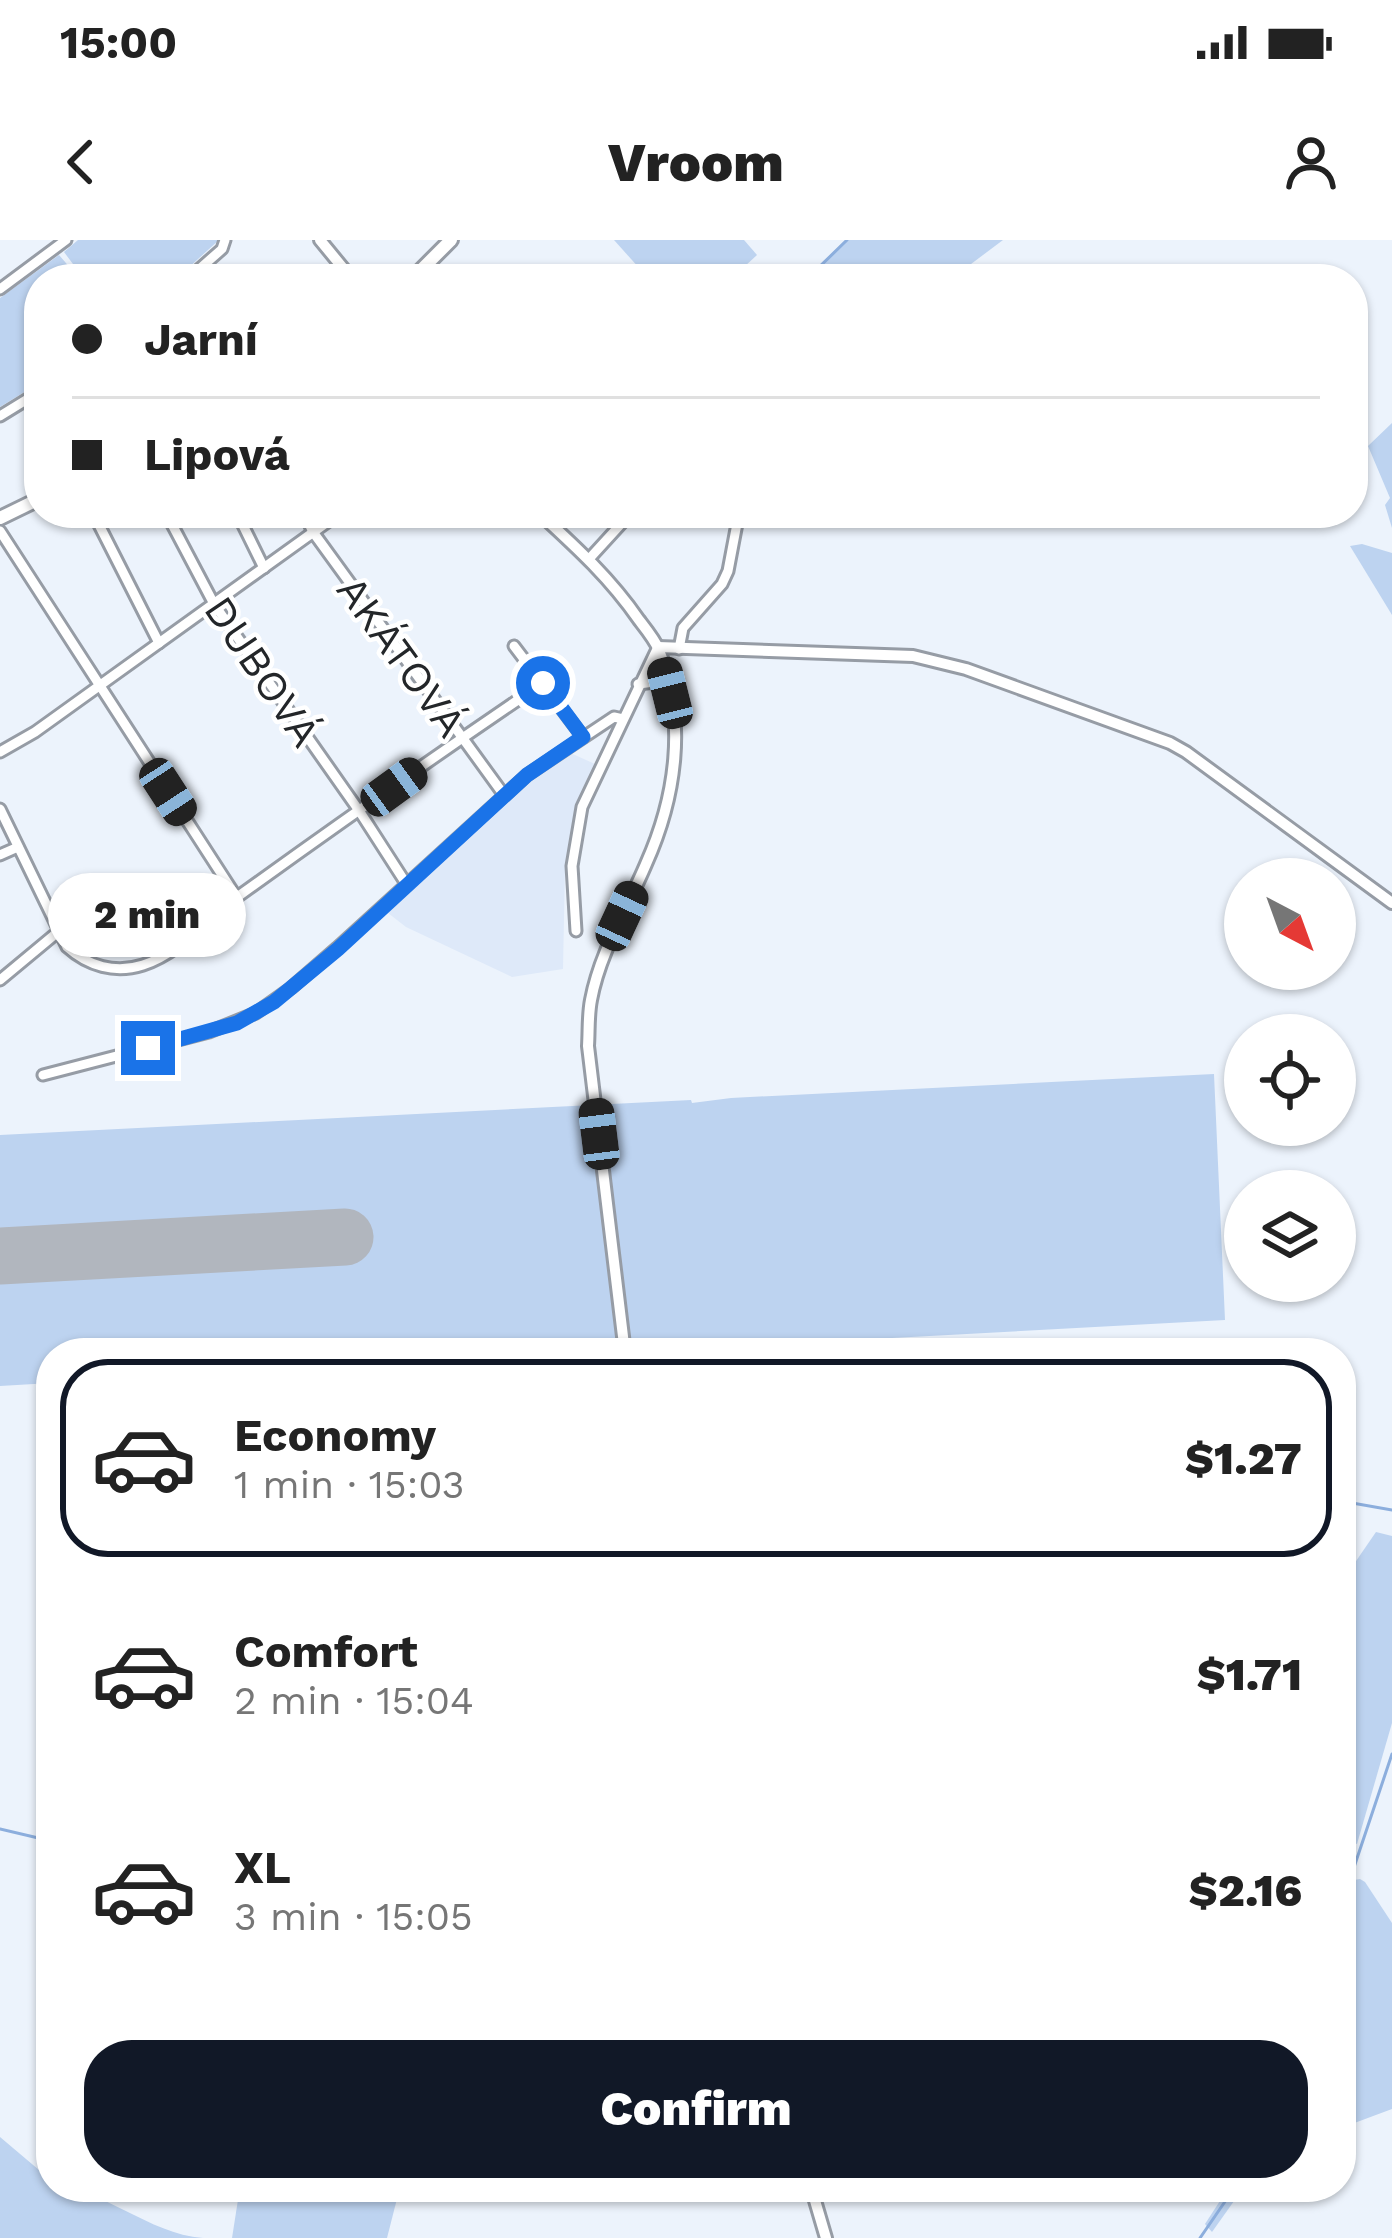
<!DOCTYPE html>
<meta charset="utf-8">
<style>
:root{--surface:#fff;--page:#f6f6f6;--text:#222;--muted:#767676;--line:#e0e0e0;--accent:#111827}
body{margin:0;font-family:"Work Sans",sans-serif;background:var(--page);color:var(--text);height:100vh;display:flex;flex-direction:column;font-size:45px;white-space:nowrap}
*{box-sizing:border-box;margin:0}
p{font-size:39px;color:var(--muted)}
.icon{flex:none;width:66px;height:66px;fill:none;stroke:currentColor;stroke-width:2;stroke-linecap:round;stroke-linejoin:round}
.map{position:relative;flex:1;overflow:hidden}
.side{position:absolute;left:36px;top:1098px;width:1320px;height:864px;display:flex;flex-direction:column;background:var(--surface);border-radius:48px;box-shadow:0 3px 9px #0004}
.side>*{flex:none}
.hud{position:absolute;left:24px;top:24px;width:1344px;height:264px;border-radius:48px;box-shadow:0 3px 9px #0004;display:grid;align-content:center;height:264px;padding:0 48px;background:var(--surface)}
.needle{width:78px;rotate:139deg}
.controls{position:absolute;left:1224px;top:618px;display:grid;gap:24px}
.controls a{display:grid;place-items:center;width:132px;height:132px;border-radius:50%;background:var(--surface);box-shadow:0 3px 9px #0004;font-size:60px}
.end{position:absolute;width:54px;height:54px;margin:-27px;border:15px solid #1a73e8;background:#fff;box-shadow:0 0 0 6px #fff}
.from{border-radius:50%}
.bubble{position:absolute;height:84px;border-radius:42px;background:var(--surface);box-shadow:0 3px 9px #0004;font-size:39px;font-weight:800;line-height:84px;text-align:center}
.car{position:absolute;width:36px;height:72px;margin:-36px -18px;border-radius:15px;box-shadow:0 0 9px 3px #0007;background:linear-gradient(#222 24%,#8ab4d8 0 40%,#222 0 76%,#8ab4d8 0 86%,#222 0)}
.hud b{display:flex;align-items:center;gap:42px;height:114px;font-size:45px}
.hud b+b{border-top:3px solid var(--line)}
.hud i{width:30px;height:30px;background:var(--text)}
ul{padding:21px 0 0;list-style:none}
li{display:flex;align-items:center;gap:36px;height:198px;margin:0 24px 18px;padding:0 24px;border:6px solid transparent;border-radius:48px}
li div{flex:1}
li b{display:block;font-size:45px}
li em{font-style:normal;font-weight:800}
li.active{border-color:var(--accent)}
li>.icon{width:108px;height:108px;stroke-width:1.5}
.button{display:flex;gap:24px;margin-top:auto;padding:24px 48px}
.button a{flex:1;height:138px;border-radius:48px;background:var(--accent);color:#fff;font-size:48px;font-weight:800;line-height:138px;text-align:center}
.status{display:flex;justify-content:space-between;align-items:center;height:84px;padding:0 60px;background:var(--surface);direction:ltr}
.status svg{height:33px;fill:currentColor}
header{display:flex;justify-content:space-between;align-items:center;height:156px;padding:0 48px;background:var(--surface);font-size:54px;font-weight:800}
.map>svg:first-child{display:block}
.built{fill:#dee9f9}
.green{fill:#bdd3f0}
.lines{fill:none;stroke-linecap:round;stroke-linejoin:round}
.stream{stroke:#8caedd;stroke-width:3}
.runway{stroke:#b1b6be;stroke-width:57}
.minor-casing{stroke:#969ca5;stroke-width:15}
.tertiary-casing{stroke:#969ca5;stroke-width:16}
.secondary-casing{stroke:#969ca5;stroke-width:18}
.minor{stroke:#fff;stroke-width:9}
.tertiary{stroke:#fff;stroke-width:10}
.secondary{stroke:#fff;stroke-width:12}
.route{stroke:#1a73e8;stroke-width:15}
.labels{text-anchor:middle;stroke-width:9;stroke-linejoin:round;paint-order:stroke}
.street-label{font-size:42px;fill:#232629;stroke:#fff}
</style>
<div class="status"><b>15:00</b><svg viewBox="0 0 49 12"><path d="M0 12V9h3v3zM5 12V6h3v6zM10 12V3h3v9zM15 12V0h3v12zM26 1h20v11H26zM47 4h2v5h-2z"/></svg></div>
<header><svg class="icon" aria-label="back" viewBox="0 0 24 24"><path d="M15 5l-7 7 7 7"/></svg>Vroom<svg class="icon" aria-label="person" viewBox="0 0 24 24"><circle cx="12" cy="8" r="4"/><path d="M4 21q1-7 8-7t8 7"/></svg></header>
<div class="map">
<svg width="1392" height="1998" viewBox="0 0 1392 1998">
<rect width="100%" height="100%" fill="#ecf3fc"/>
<polygon class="built" points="566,511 595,524 575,571 565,628 563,729 512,737 406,687 388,673 498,565 533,534"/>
<g class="green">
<polygon points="78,0 219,0 176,39 39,39 39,143 0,167 0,58 59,15 72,30 76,28 64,12"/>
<polygon points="614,0 744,0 757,15 731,39 649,39"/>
<polygon points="846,0 1003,0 951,39 804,39"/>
<polygon points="1392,183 1392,288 1385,265 1390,258 1368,206"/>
<polygon points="1362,304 1392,313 1392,375 1350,306"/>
<polygon points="1214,834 1225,1080 612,1113 51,1113 51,1143 0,1146 0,895 691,860 692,863 731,858"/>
<polygon points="1376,1292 1392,1296 1392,1483 1357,1604 1341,1598 1341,1343"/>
<polygon points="1360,1639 1365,1642 1392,1683 1392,1869 1341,1888 1341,1679 1354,1640"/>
<path d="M 0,1897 L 39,1930 L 51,1936 L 51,1947 C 103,1947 148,1994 203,1998 L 0,1998 Z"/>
<polygon points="240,1947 400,1947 387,1998 232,1998"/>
<polygon points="1229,1947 1244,1947 1212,1992 1205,1984"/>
</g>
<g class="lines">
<g class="stream">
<polyline points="807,39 847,0"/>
<polyline points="1341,1261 1392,1270"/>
<polyline points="0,1589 51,1601"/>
<polyline points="1341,1666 1392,1514"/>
<polyline points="1200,1998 1235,1947"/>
</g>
<polyline class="runway" points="0,1016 345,997"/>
<g class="minor-casing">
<g id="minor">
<polyline points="188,39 222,9 225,0"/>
<polyline points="0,49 66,0"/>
<polyline points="0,176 39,152"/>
<polyline points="93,273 159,403"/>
<polyline points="166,273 214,364 360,572 407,645"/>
<polyline points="237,273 264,328"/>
<polyline points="304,273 313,292 504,555"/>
<polyline points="491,273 516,278 523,273"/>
<polyline points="659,273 665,279"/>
<polyline points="0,291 237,658"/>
<polyline points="589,319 631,273"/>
<polyline points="514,406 583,497"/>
<polyline points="679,409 683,388 722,344 728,331 739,273"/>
<polyline points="638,444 655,442 671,453"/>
<polyline points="0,512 35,492 340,273"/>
<path d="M 0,569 L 67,707 C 88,726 115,734 143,725 C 180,713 210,677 240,655 C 340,583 441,512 543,443"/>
<polyline points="0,615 18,607"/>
<polyline points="576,691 572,626 582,567 658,407"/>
<polyline points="0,740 59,691"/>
<polyline points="43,835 209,792 256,773 291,748 337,708 527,535 614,477 623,479"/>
</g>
</g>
<g class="tertiary-casing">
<g id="tertiary">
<polyline points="320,0 352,39"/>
<path d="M 539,273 C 576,307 610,338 639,380 C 646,389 655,400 659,410 C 687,481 676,557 646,624 C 627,669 600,712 591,760 C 588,775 589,791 588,806 L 625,1113"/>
<polyline points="658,407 913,416 966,429 1170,503 1186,512 1392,663"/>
<polyline points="811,1947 826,1998"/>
</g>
</g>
<g class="secondary-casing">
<g id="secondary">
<polyline points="412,39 451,0"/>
<polyline points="0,278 39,259"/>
</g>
</g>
<use href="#minor" class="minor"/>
<use href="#tertiary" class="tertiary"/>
<use href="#secondary" class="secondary"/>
</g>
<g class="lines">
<polyline class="route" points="148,808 237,783 274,762 338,709 527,535 583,497 543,443"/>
</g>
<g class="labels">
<g class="street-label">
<text transform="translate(402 416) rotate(54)" y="15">AKÁTOVÁ</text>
<text transform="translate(263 431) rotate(56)" y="15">DUBOVÁ</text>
</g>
</g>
</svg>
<div class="controls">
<a><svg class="needle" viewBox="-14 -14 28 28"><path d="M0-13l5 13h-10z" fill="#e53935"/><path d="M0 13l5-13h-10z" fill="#767676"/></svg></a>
<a><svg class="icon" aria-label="locate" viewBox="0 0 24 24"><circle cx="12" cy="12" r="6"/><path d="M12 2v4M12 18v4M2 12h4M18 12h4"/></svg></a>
<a><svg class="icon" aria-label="layers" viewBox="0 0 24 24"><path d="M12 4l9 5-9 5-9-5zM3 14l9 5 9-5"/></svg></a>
</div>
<i class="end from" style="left:543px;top:443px"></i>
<i class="end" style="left:148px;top:808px"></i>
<div class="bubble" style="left:48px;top:633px;width:198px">2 min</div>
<i class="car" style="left:670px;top:453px;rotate:346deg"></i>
<i class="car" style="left:394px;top:547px;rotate:54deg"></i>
<i class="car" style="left:168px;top:552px;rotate:147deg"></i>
<i class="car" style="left:622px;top:676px;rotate:25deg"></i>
<i class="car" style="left:599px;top:894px;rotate:353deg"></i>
<div class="hud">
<b><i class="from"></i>Jarní</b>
<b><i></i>Lipová</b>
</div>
<section class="side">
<ul>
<li class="active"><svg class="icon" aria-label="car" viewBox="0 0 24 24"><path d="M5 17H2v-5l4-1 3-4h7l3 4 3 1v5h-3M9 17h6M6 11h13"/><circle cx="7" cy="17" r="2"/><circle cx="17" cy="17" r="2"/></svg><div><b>Economy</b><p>1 min · 15:03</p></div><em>$1.27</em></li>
<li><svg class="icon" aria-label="car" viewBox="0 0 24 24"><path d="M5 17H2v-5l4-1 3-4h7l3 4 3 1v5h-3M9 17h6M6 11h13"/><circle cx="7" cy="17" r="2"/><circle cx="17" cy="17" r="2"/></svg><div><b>Comfort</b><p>2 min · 15:04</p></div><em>$1.71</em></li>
<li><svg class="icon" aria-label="car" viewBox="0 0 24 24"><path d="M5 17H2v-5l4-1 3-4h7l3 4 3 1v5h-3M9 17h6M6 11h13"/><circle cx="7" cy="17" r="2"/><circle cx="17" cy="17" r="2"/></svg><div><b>XL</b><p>3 min · 15:05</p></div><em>$2.16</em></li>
</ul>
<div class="button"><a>Confirm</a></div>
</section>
</div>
